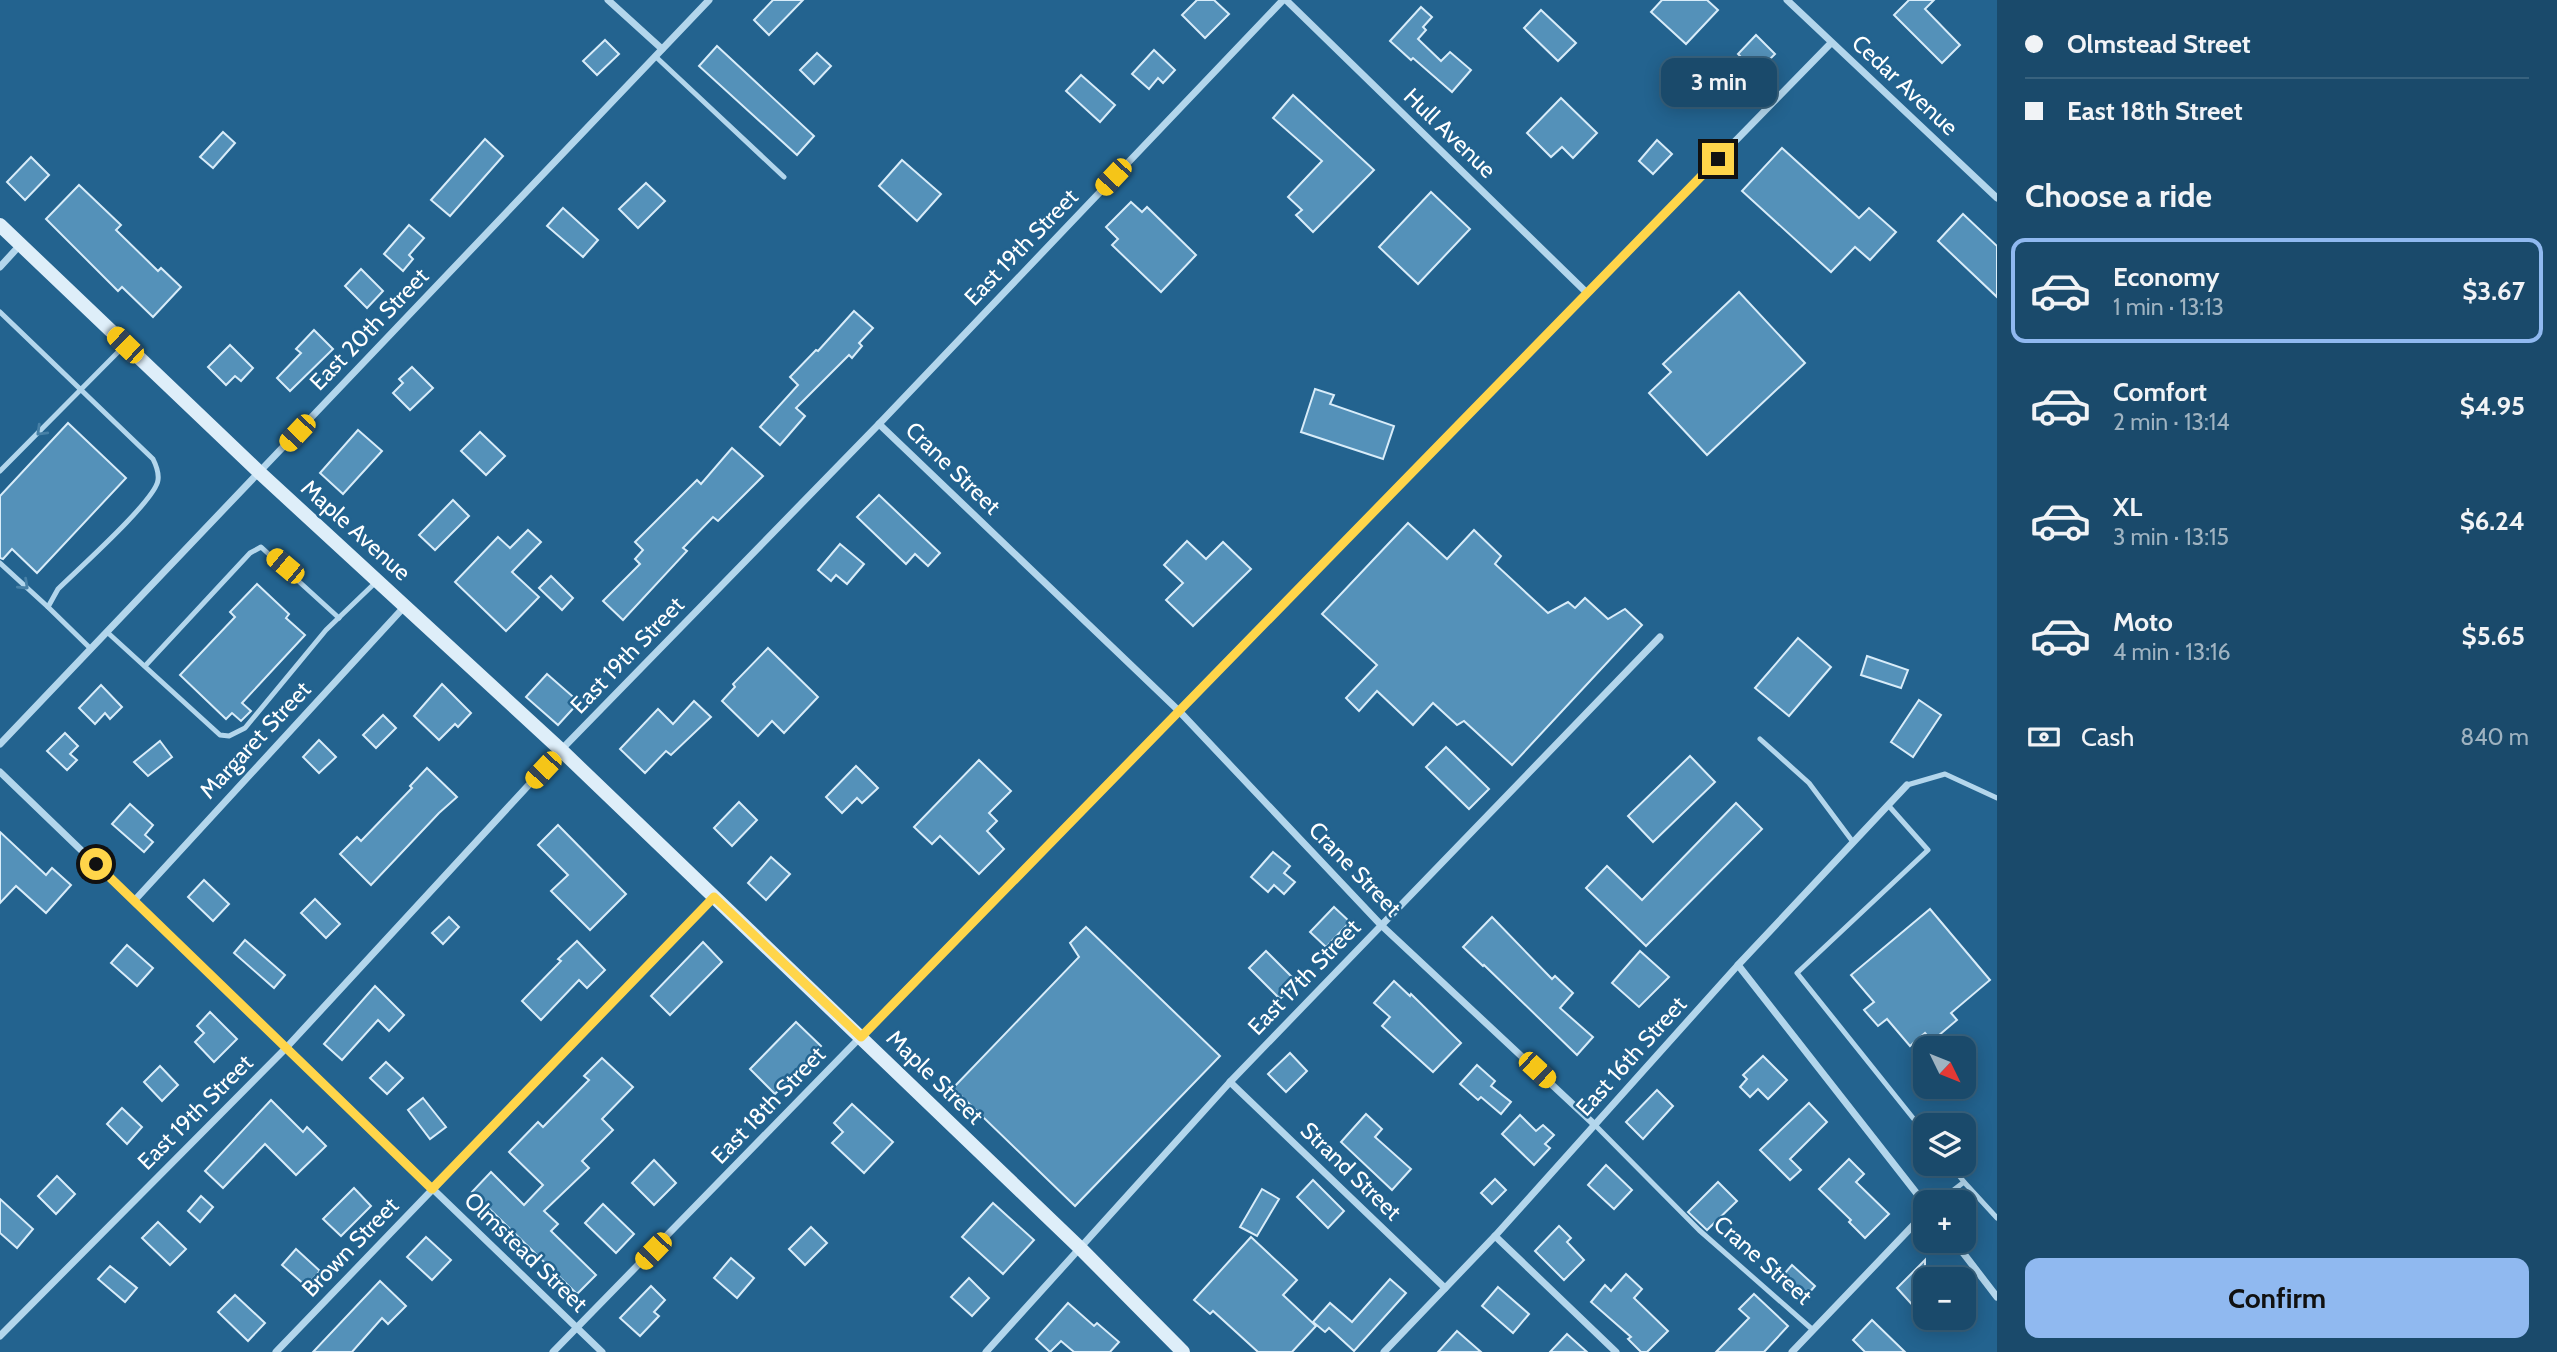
<!DOCTYPE html>
<meta charset="utf-8">
<style>
:root{--surface:#1a4a6b;--page:#235171;--text:#f1f3f6;--muted:#9fb3c1;--line:#38627e;--accent:#90b9f0}
body{margin:0;font-family:Cabin,sans-serif;background:var(--page);color:var(--text);height:100vh;display:flex;flex-direction:column;font-size:26px;white-space:nowrap}
*{box-sizing:border-box;margin:0}
p{font-size:23px;color:var(--muted)}
.icon{flex:none;width:38px;height:38px;fill:none;stroke:currentColor;stroke-width:2;stroke-linecap:round;stroke-linejoin:round}
.map{position:relative;flex:1;overflow:hidden}
.sheet{display:flex;flex-direction:column;background:var(--surface);width:560px}
.sheet>*{flex:none}
.guide{display:grid;align-content:center;height:154px;padding:0 28px;background:var(--surface)}
.needle{width:46px;rotate:133deg}
.controls{position:absolute;left:1913px;top:1036px;display:grid;gap:14px}
.controls a{display:grid;place-items:center;width:63px;height:63px;border-radius:14px;background:var(--surface);box-shadow:0 4px 18px #0003,0 0 0 2px var(--line);font-size:35px}
.end{position:absolute;width:32px;height:32px;margin:-16px;border:9px solid #ffd54a;background:#111;box-shadow:0 0 0 4px #111}
.from{border-radius:50%}
.bubble{position:absolute;height:49px;border-radius:14px;background:var(--surface);box-shadow:0 4px 18px #0003,0 0 0 2px var(--line);font-size:23px;font-weight:700;line-height:49px;text-align:center}
.car{position:absolute;width:21px;height:42px;margin:-21px -10px;border-radius:9px;box-shadow:0 0 5px 2px #0007;background:linear-gradient(#f5c518 24%,#345 0 40%,#f5c518 0 76%,#345 0 86%,#f5c518 0)}
.guide b{display:flex;align-items:center;gap:24px;height:66px;font-size:26px}
.guide b+b{border-top:2px solid var(--line)}
.guide i{width:18px;height:18px;background:var(--text)}
ul{padding:0;list-style:none}
li{display:flex;align-items:center;gap:21px;height:105px;margin:0 14px 10px;padding:0 14px;border:4px solid transparent;border-radius:14px}
li div{flex:1}
li b{display:block;font-size:26px}
li em{font-style:normal;font-weight:700}
li.current{border-color:var(--accent)}
li>.icon{width:63px;height:63px;stroke-width:1.5}
h2{padding:0 28px;font-size:32px;line-height:84px}
.pay{display:flex;align-items:center;gap:18px;height:77px;padding:0 28px;font-size:26px}
.pay p{margin-inline-start:auto}
.primary-button{display:flex;gap:14px;margin-top:auto;padding:14px 28px}
.primary-button a{flex:1;height:80px;border-radius:14px;background:var(--accent);color:#111;font-size:28px;font-weight:700;line-height:80px;text-align:center}
main{display:flex;flex:1;min-height:0}
.map>svg:first-child{display:block}
.building{fill:#5491b9;stroke:#d8ecf9;stroke-width:2}
.lines{fill:none;stroke-linecap:round;stroke-linejoin:round}
.lane{stroke:#b3d6ec;stroke-width:5}
.street{stroke:#b3d6ec;stroke-width:7}
.secondary{stroke:#deeef9;stroke-width:14}
.oneway{stroke:#4780a6}
.route{stroke:#ffd54a;stroke-width:9}
.labels{text-anchor:middle;stroke-width:5;stroke-linejoin:round;paint-order:stroke}
.street-label{font-size:23px;fill:#fff;stroke:#23638f}
</style>
<main>
<div class="map">
<svg width="1997" height="1352" viewBox="0 0 1997 1352">
<rect width="100%" height="100%" fill="#23638f"/>
<g class="building">
<polygon points="773,0 803,0 769,35 754,20"/>
<polygon points="1197,0 1214,0 1229,14 1205,38 1182,15"/>
<polygon points="1662,0 1707,0 1718,10 1686,44 1651,12"/>
<polygon points="1909,0 1934,0 1925,9 1960,45 1942,63 1894,15"/>
<polygon points="1421,7 1432,17 1423,27 1426,30 1418,39 1441,61 1450,52 1471,70 1452,92 1413,58 1411,60 1390,41"/>
<polygon points="1541,10 1576,43 1558,61 1524,28"/>
<polygon points="1756,35 1775,54 1744,85 1749,90 1734,106 1715,88 1743,59 1738,54"/>
<polygon points="605,40 619,54 597,75 583,61"/>
<polygon points="717,46 814,136 797,155 699,66"/>
<polygon points="1154,50 1175,70 1163,83 1158,78 1149,89 1132,74"/>
<polygon points="817,53 831,66 814,84 800,70"/>
<polygon points="1081,75 1115,105 1100,122 1066,91"/>
<polygon points="1293,95 1374,170 1313,232 1296,215 1302,210 1288,197 1322,161 1273,118"/>
<polygon points="1561,98 1597,133 1573,158 1562,147 1551,157 1527,133"/>
<polygon points="223,132 235,143 213,168 200,157"/>
<polygon points="485,139 503,156 450,216 431,200"/>
<polygon points="1657,140 1672,154 1653,174 1639,161"/>
<polygon points="1782,148 1859,218 1869,208 1896,232 1870,260 1855,247 1831,272 1742,191"/>
<polygon points="31,157 49,175 25,200 7,182"/>
<polygon points="902,160 941,194 917,221 879,186"/>
<polygon points="646,183 665,201 638,228 619,209"/>
<polygon points="79,185 121,225 116,230 158,271 161,268 181,287 153,317 122,287 118,291 46,219"/>
<polygon points="1431,192 1470,229 1418,284 1379,247"/>
<polygon points="1131,202 1142,212 1147,207 1196,255 1161,292 1112,245 1118,239 1106,227"/>
<polygon points="563,208 598,240 583,257 547,226"/>
<polygon points="1963,214 1997,246 1997,297 1938,241"/>
<polygon points="409,225 424,238 409,255 413,259 403,271 384,254"/>
<polygon points="361,269 383,291 367,308 345,286"/>
<polygon points="1739,292 1805,363 1707,455 1649,393 1671,372 1663,364"/>
<polygon points="854,311 873,328 859,343 862,346 852,358 849,355 796,408 805,416 780,445 760,427 798,385 790,377 816,350 818,351"/>
<polygon points="314,330 333,349 290,391 277,378 301,353 296,349"/>
<polygon points="230,345 253,368 241,381 235,376 226,385 208,367"/>
<polygon points="412,367 433,388 410,410 393,393 403,383 399,379"/>
<polygon points="1315,389 1334,395 1330,404 1394,426 1383,459 1301,432"/>
<polygon points="68,423 126,478 37,573 12,549 3,559 0,558 0,496"/>
<polygon points="358,430 382,451 343,494 320,473"/>
<polygon points="480,432 505,456 486,475 461,451"/>
<polygon points="732,448 763,476 718,521 713,517 683,548 687,551 623,620 603,601 640,564 635,559 643,550 635,542 697,480 701,484"/>
<polygon points="879,495 940,553 928,566 915,554 906,564 857,517"/>
<polygon points="453,500 469,516 435,550 419,535"/>
<polygon points="1408,523 1447,559 1474,530 1501,556 1495,564 1548,613 1568,602 1575,608 1585,598 1608,619 1625,609 1642,625 1512,765 1464,721 1457,725 1433,703 1413,725 1377,691 1359,711 1346,698 1377,665 1322,614"/>
<polygon points="528,530 541,542 512,572 539,597 506,631 455,582 498,537 510,548"/>
<polygon points="1187,541 1206,559 1223,542 1251,569 1193,626 1166,600 1183,583 1164,565"/>
<polygon points="840,544 864,564 847,584 836,575 831,581 818,570"/>
<polygon points="551,576 573,598 562,610 539,588"/>
<polygon points="257,584 289,614 286,618 305,635 242,703 251,711 241,721 232,713 226,719 180,675 235,617 230,612"/>
<polygon points="1798,638 1831,667 1789,716 1755,688"/>
<polygon points="768,648 818,697 784,733 772,721 758,736 722,701 735,687 733,684"/>
<polygon points="1867,656 1908,670 1901,688 1861,675"/>
<polygon points="547,674 579,702 558,725 526,697"/>
<polygon points="442,684 471,713 458,727 455,724 439,740 414,716"/>
<polygon points="101,685 122,707 110,719 105,713 95,724 79,708"/>
<polygon points="1919,700 1941,715 1913,757 1891,742"/>
<polygon points="694,701 711,717 671,755 666,751 645,773 620,749 658,709 673,724"/>
<polygon points="383,715 396,728 376,748 363,735"/>
<polygon points="65,733 78,746 70,754 77,760 67,770 47,751"/>
<polygon points="319,740 336,757 319,773 303,757"/>
<polygon points="160,741 172,757 148,776 134,762"/>
<polygon points="1446,747 1489,789 1469,809 1426,767"/>
<polygon points="1690,756 1715,782 1653,842 1628,816"/>
<polygon points="979,760 1011,791 989,813 997,821 987,831 1004,849 979,874 940,836 932,844 914,827"/>
<polygon points="856,766 878,788 862,803 857,798 842,813 826,797"/>
<polygon points="427,768 457,797 439,813 371,885 340,854 357,837 361,841 412,788 410,786"/>
<polygon points="739,802 757,820 732,846 714,828"/>
<polygon points="1736,803 1762,829 1646,946 1586,888 1607,866 1642,900"/>
<polygon points="130,804 153,825 145,835 153,842 144,852 112,824"/>
<polygon points="558,825 626,894 590,930 551,891 568,875 538,845"/>
<polygon points="0,832 46,875 52,868 71,885 46,913 16,886 0,903"/>
<polygon points="1273,852 1290,866 1284,873 1295,882 1284,894 1274,885 1268,892 1251,877"/>
<polygon points="771,857 790,874 766,900 748,883"/>
<polygon points="204,880 229,904 213,921 188,897"/>
<polygon points="315,899 340,924 326,938 301,913"/>
<polygon points="1334,907 1350,922 1326,947 1310,932"/>
<polygon points="1930,909 1990,980 1951,1013 1957,1020 1932,1041 1925,1033 1910,1046 1887,1019 1878,1026 1864,1010 1874,1002 1851,975"/>
<polygon points="449,917 459,927 443,944 432,933"/>
<polygon points="1492,917 1552,979 1555,976 1573,993 1560,1008 1593,1037 1577,1055 1484,965 1483,966 1463,947"/>
<polygon points="1086,927 1220,1056 1075,1206 953,1088 1079,957 1070,943"/>
<polygon points="245,940 285,975 274,988 234,953"/>
<polygon points="577,941 605,970 587,988 579,980 541,1020 522,1001 561,961 558,959"/>
<polygon points="703,942 722,962 670,1015 651,996"/>
<polygon points="127,945 153,968 137,986 111,963"/>
<polygon points="1266,951 1297,982 1280,999 1249,968"/>
<polygon points="1640,951 1669,977 1639,1007 1612,983"/>
<polygon points="1394,981 1410,996 1411,994 1461,1043 1433,1072 1382,1026 1390,1017 1374,1003"/>
<polygon points="375,986 404,1015 389,1031 378,1020 342,1060 324,1044"/>
<polygon points="210,1012 237,1039 214,1062 195,1042 204,1033 197,1026"/>
<polygon points="796,1022 821,1046 775,1094 750,1069"/>
<polygon points="1290,1053 1307,1071 1286,1092 1268,1074"/>
<polygon points="1763,1056 1787,1080 1768,1099 1758,1089 1750,1097 1740,1087 1747,1079 1743,1075"/>
<polygon points="602,1058 633,1087 602,1119 613,1130 582,1161 589,1168 544,1211 558,1224 551,1231 596,1275 577,1294 472,1192 491,1172 524,1205 543,1185 509,1152 538,1122 543,1127 589,1080 584,1076"/>
<polygon points="386,1062 403,1078 387,1094 370,1078"/>
<polygon points="1477,1065 1495,1081 1491,1086 1511,1102 1501,1114 1481,1097 1478,1100 1460,1084"/>
<polygon points="160,1066 178,1085 162,1101 144,1082"/>
<polygon points="1657,1090 1673,1106 1643,1139 1626,1122"/>
<polygon points="423,1098 446,1127 430,1139 408,1110"/>
<polygon points="271,1100 303,1132 307,1127 326,1146 296,1175 265,1144 223,1188 205,1171"/>
<polygon points="1809,1103 1827,1122 1790,1159 1801,1170 1790,1180 1760,1150"/>
<polygon points="852,1104 893,1142 864,1173 832,1143 843,1132 834,1123"/>
<polygon points="122,1108 142,1127 127,1144 107,1124"/>
<polygon points="1366,1114 1382,1129 1375,1137 1411,1169 1392,1190 1341,1142"/>
<polygon points="1520,1115 1536,1131 1543,1125 1554,1135 1545,1144 1550,1148 1534,1165 1502,1134"/>
<polygon points="1849,1159 1864,1174 1856,1182 1889,1214 1865,1238 1849,1222 1851,1220 1819,1189"/>
<polygon points="654,1160 676,1183 654,1205 632,1183"/>
<polygon points="1606,1165 1632,1190 1614,1209 1588,1185"/>
<polygon points="57,1176 75,1194 56,1214 38,1196"/>
<polygon points="1495,1179 1506,1190 1492,1204 1481,1193"/>
<polygon points="1313,1180 1344,1211 1328,1228 1297,1197"/>
<polygon points="1718,1182 1737,1201 1707,1230 1688,1212"/>
<polygon points="354,1188 371,1206 341,1236 323,1219"/>
<polygon points="1262,1189 1279,1199 1257,1236 1240,1227"/>
<polygon points="201,1196 213,1207 200,1222 188,1211"/>
<polygon points="0,1199 33,1229 17,1248 0,1233"/>
<polygon points="993,1203 1034,1240 1003,1274 962,1237"/>
<polygon points="603,1204 634,1234 616,1253 585,1223"/>
<polygon points="158,1222 186,1249 170,1265 142,1238"/>
<polygon points="1559,1226 1571,1238 1567,1242 1584,1260 1564,1280 1535,1251"/>
<polygon points="811,1227 827,1243 805,1265 789,1249"/>
<polygon points="426,1237 451,1260 432,1280 407,1257"/>
<polygon points="1251,1237 1297,1280 1283,1295 1316,1326 1292,1352 1258,1352 1213,1311 1210,1314 1194,1300"/>
<polygon points="296,1249 320,1271 306,1286 282,1265"/>
<polygon points="731,1258 754,1278 737,1298 714,1278"/>
<polygon points="1925,1260 1925,1302 1917,1310 1897,1288"/>
<polygon points="1792,1265 1815,1286 1802,1301 1779,1280"/>
<polygon points="110,1266 137,1288 125,1302 98,1279"/>
<polygon points="1626,1274 1642,1289 1634,1298 1668,1331 1647,1352 1641,1352 1628,1339 1631,1337 1591,1302 1605,1285 1611,1291"/>
<polygon points="969,1278 989,1298 972,1316 951,1297"/>
<polygon points="1390,1279 1406,1293 1354,1351 1329,1328 1325,1332 1313,1322 1330,1303 1352,1322"/>
<polygon points="380,1281 406,1306 388,1324 382,1318 352,1352 313,1352"/>
<polygon points="651,1286 665,1300 654,1312 659,1316 640,1336 620,1318"/>
<polygon points="1498,1287 1529,1314 1513,1333 1482,1306"/>
<polygon points="1754,1294 1788,1326 1764,1352 1716,1352 1749,1318 1739,1309"/>
<polygon points="235,1295 265,1323 248,1341 218,1312"/>
<polygon points="1068,1303 1094,1326 1097,1323 1119,1342 1110,1352 1074,1352 1061,1341 1050,1352 1036,1339"/>
<polygon points="1872,1320 1905,1352 1865,1352 1853,1340"/>
<polygon points="1457,1331 1481,1352 1438,1352"/>
<polygon points="1567,1334 1587,1352 1550,1352"/>
</g>
<g class="lines">
<g class="lane">
<polyline points="655,56 784,177"/>
<path d="M 0,312 L 153,459 C 156,465 159,473 158,480 C 156,500 76,571 58,589 L 48,607 L 91,649"/>
<polyline points="0,471 124,346"/>
<polyline points="0,563 48,607"/>
<polyline points="107,632 220,735 229,736 245,728 326,630 376,582"/>
<polyline points="145,666 250,553 261,547 339,618"/>
<polyline points="1760,739 1809,783 1853,842"/>
<polyline points="1907,785 1945,774 1997,798"/>
<polyline points="1888,805 1928,850 1797,973 1925,1133"/>
<polyline points="1595,1125 1699,1230 1813,1330"/>
<polyline points="1964,1182 1997,1218"/>
<polyline points="1938,1202 1964,1182 1950,1164"/>
</g>
<g class="street">
<polyline points="608,0 662,49"/>
<polyline points="1286,0 1587,293"/>
<polyline points="1787,0 1997,198"/>
<polyline points="0,267 20,245"/>
<polyline points="879,424 1179,711 1381,925 1595,1125"/>
<polyline points="0,744 709,0"/>
<polyline points="0,772 602,1352"/>
<polyline points="134,901 405,606"/>
<polyline points="1738,965 1925,1204"/>
<polyline points="1230,1082 1445,1288"/>
<polyline points="1495,1236 1616,1352"/>
<polyline points="1954,1241 1997,1297"/>
<polyline points="0,1336 286,1048 561,750 879,424 1283,0"/>
<polyline points="276,1352 714,897"/>
<polyline points="553,1352 1831,43"/>
<polyline points="986,1352 1230,1082 1660,637"/>
<polyline points="1384,1352 1495,1236 1738,965 1907,785"/>
<polyline points="1792,1352 1925,1213"/>
</g>
<polyline class="secondary" points="0,225 259,472 561,750 1081,1249 1183,1352"/>
</g>
<defs><path id="oneway-chevron" d="M-2-3.5L2.5 0L-2 3.5" fill="none" stroke-width="1.6" stroke-linecap="round" stroke-linejoin="round" transform="scale(1.75)"/></defs>
<g class="oneway">
<use href="#oneway-chevron" transform="translate(41 431) rotate(136)"/>
<use href="#oneway-chevron" transform="translate(24 585) rotate(43)"/>
</g>
<g class="lines">
<polyline class="route" points="96,864 432,1189 714,897 861,1037 1718,159"/>
</g>
<g class="labels">
<g class="street-label">
<text transform="translate(1905 85) rotate(43)" y="8">Cedar Avenue</text>
<text transform="translate(1450 133) rotate(44)" y="8">Hull Avenue</text>
<text transform="translate(1021 247) rotate(-46)" y="8">East 19th Street</text>
<text transform="translate(369 329) rotate(-46)" y="8">East 20th Street</text>
<text transform="translate(953 468) rotate(44)" y="8">Crane Street</text>
<text transform="translate(356 530) rotate(42)" y="8">Maple Avenue</text>
<text transform="translate(627 655) rotate(-46)" y="8">East 19th Street</text>
<text transform="translate(255 740) rotate(-47)" y="8">Margaret Street</text>
<text transform="translate(1355 869) rotate(46)" y="8">Crane Street</text>
<text transform="translate(1304 977) rotate(-46)" y="8">East 17th Street</text>
<text transform="translate(1631 1056) rotate(-48)" y="8">East 16th Street</text>
<text transform="translate(935 1077) rotate(44)" y="8">Maple Street</text>
<text transform="translate(768 1105) rotate(-46)" y="8">East 18th Street</text>
<text transform="translate(195 1112) rotate(-45)" y="8">East 19th Street</text>
<text transform="translate(1351 1171) rotate(44)" y="8">Strand Street</text>
<text transform="translate(350 1247) rotate(-46)" y="8">Brown Street</text>
<text transform="translate(526 1252) rotate(44)" y="8">Olmstead Street</text>
<text transform="translate(1763 1260) rotate(41)" y="8">Crane Street</text>
</g>
</g>
</svg>
<div class="controls">
<a><svg class="needle" viewBox="-14 -14 28 28"><path d="M0-13l5 13h-10z" fill="#e53935"/><path d="M0 13l5-13h-10z" fill="#9fb3c1"/></svg></a>
<a><svg class="icon" aria-label="layers" viewBox="0 0 24 24"><path d="M12 4l9 5-9 5-9-5zM3 14l9 5 9-5"/></svg></a>
<a>+</a>
<a>−</a>
</div>
<i class="end from" style="left:96px;top:864px"></i>
<i class="end" style="left:1718px;top:159px"></i>
<div class="bubble" style="left:1661px;top:58px;width:116px">3 min</div>
<i class="car" style="left:1113px;top:177px;rotate:223deg"></i>
<i class="car" style="left:125px;top:345px;rotate:314deg"></i>
<i class="car" style="left:297px;top:433px;rotate:223deg"></i>
<i class="car" style="left:285px;top:566px;rotate:310deg"></i>
<i class="car" style="left:543px;top:770px;rotate:223deg"></i>
<i class="car" style="left:1537px;top:1070px;rotate:133deg"></i>
<i class="car" style="left:653px;top:1251px;rotate:224deg"></i>
</div>
<section class="sheet">
<div class="guide">
<b><i class="from"></i>Olmstead Street</b>
<b><i></i>East 18th Street</b>
</div>
<h2>Choose a ride</h2>
<ul>
<li class="current"><svg class="icon" aria-label="car" viewBox="0 0 24 24"><path d="M5 17H2v-5l4-1 3-4h7l3 4 3 1v5h-3M9 17h6M6 11h13"/><circle cx="7" cy="17" r="2"/><circle cx="17" cy="17" r="2"/></svg><div><b>Economy</b><p>1 min · 13:13</p></div><em>$3.67</em></li>
<li><svg class="icon" aria-label="car" viewBox="0 0 24 24"><path d="M5 17H2v-5l4-1 3-4h7l3 4 3 1v5h-3M9 17h6M6 11h13"/><circle cx="7" cy="17" r="2"/><circle cx="17" cy="17" r="2"/></svg><div><b>Comfort</b><p>2 min · 13:14</p></div><em>$4.95</em></li>
<li><svg class="icon" aria-label="car" viewBox="0 0 24 24"><path d="M5 17H2v-5l4-1 3-4h7l3 4 3 1v5h-3M9 17h6M6 11h13"/><circle cx="7" cy="17" r="2"/><circle cx="17" cy="17" r="2"/></svg><div><b>XL</b><p>3 min · 13:15</p></div><em>$6.24</em></li>
<li><svg class="icon" aria-label="car" viewBox="0 0 24 24"><path d="M5 17H2v-5l4-1 3-4h7l3 4 3 1v5h-3M9 17h6M6 11h13"/><circle cx="7" cy="17" r="2"/><circle cx="17" cy="17" r="2"/></svg><div><b>Moto</b><p>4 min · 13:16</p></div><em>$5.65</em></li>
</ul>
<div class="pay"><svg class="icon" aria-label="cash" viewBox="0 0 24 24"><path d="M3 7h18v10H3z"/><circle cx="12" cy="12" r="2"/></svg>Cash<p>840 m</p></div>
<div class="primary-button"><a>Confirm</a></div>
</section>
</main>
